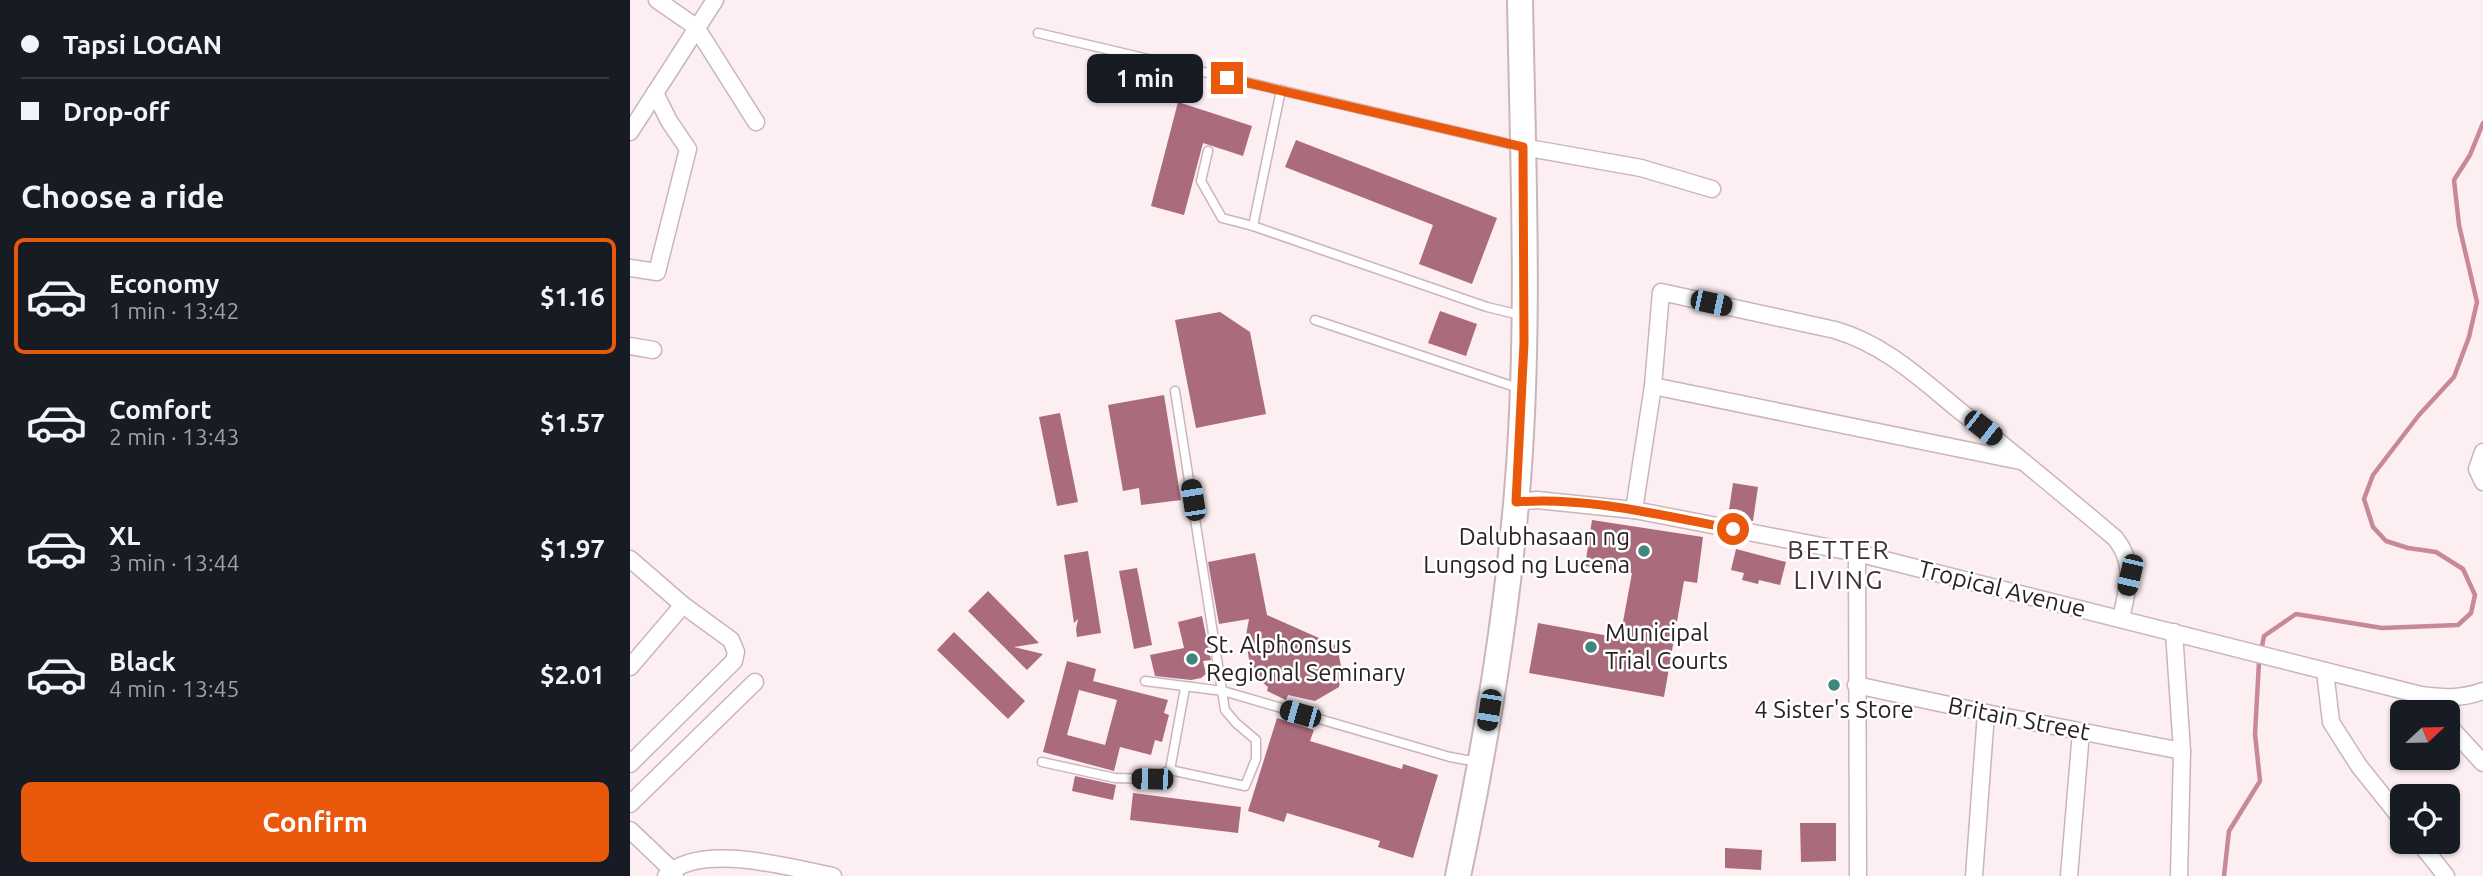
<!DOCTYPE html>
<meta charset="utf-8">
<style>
:root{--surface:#171b24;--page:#242831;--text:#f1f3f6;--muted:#9ea1a6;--line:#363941;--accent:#ea580c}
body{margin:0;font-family:Ubuntu,sans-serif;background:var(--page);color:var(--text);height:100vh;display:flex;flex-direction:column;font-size:26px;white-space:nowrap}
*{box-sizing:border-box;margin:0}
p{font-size:23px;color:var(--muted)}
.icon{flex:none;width:38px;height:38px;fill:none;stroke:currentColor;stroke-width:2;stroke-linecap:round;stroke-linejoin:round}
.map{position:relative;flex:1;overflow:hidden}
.details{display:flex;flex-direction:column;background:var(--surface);width:630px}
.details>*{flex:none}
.hud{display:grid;align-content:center;height:154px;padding:0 21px;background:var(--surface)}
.needle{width:46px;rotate:68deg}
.tools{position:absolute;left:1760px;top:700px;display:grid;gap:14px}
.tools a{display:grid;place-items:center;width:70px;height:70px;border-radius:10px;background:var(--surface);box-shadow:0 2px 5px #0004;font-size:35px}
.end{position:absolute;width:32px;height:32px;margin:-16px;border:9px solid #ea580c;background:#fff;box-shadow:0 0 0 4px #fff}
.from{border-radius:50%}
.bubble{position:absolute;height:49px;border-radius:10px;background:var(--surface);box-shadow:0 2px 5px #0004;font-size:23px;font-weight:700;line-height:49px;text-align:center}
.car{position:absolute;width:21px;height:42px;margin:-21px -10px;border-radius:9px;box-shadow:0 0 5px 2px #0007;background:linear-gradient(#222 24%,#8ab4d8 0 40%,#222 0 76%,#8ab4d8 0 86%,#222 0)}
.hud b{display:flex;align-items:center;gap:24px;height:66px;font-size:26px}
.hud b+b{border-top:2px solid var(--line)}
.hud i{width:18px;height:18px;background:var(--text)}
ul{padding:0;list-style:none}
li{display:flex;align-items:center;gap:21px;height:116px;margin:0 14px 10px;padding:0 7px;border:4px solid transparent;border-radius:10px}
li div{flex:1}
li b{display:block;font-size:26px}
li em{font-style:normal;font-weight:700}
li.selected{border-color:var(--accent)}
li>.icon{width:63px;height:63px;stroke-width:1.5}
h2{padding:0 21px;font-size:32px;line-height:84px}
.cta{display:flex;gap:14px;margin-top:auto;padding:14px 21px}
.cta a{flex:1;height:80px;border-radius:10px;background:var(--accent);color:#fff;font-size:28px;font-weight:700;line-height:80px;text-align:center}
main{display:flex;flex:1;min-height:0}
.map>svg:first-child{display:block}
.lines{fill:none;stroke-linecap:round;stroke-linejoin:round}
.stream{stroke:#c88898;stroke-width:4.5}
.building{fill:#aa6c7c;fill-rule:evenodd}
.service-casing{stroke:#cbb5ba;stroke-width:11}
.minor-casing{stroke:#cbb5ba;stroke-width:19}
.primary-casing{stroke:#cbb5ba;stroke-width:28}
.service{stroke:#fff;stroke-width:8}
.minor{stroke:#fff;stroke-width:16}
.primary{stroke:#fff;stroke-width:24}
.route{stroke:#ea580c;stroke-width:9}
.poi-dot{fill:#41867c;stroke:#fff;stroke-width:2.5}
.labels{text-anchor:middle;stroke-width:5;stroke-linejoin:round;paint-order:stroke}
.poi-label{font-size:24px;fill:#2a2123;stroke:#fff;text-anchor:start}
.street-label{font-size:24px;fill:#2a2123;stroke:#fff}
.neighbourhood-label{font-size:26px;letter-spacing:2px;fill:#423135;stroke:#fff}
</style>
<main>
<section class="details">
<div class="hud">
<b><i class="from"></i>Tapsi LOGAN</b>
<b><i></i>Drop-off</b>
</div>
<h2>Choose a ride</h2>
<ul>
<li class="selected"><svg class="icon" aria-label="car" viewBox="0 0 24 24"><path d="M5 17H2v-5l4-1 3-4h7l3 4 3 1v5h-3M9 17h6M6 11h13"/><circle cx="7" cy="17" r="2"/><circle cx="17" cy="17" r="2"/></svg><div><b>Economy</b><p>1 min · 13:42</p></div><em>$1.16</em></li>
<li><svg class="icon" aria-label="car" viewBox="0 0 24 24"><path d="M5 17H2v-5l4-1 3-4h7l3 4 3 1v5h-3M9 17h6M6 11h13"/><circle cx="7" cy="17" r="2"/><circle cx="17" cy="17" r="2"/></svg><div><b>Comfort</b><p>2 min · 13:43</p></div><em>$1.57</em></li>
<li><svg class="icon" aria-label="car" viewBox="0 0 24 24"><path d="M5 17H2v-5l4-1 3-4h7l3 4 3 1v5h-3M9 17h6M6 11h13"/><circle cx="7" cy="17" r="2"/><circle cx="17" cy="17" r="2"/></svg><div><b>XL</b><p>3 min · 13:44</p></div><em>$1.97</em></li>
<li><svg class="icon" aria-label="car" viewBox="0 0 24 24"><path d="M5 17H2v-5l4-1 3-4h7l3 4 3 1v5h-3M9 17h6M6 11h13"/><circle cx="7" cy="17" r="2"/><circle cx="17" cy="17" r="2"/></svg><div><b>Black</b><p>4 min · 13:45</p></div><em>$2.01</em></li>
</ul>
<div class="cta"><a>Confirm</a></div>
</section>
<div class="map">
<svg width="1853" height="876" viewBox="0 0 1853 876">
<rect width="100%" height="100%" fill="#fceef1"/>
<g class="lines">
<polyline class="stream" points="1594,876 1599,831 1630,781 1625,734 1629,662 1634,636 1666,614 1752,628 1828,625 1841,613 1845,595 1833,569 1806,552 1778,548 1756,541 1743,527 1734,499 1743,475 1789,415 1824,377 1839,337 1847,302 1829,225 1824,180 1840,155 1853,123"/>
</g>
<g class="building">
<polygon points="548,102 622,126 613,156 573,143 554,215 521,206"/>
<polygon points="666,140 867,218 842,284 789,264 803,225 655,167"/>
<polygon points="810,311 847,324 836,356 798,343"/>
<polygon points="590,312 620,332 636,414 566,428 545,320"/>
<polygon points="534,395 551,500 511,505 509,488 493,491 478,405"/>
<polygon points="430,413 448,502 427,506 409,417"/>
<polygon points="1103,483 1128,487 1123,521 1098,517"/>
<polygon points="962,520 1073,537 1067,583 1054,581 1034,697 899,673 908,623 990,638 1002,573 955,566"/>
<polygon points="1106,549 1156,562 1150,585 1129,580 1128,584 1112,580 1114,573 1101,570"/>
<polygon points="458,551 471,633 447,637 446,629 448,619 444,623 434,555"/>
<polygon points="625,553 637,615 707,646 712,671 709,687 685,701 658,695 656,700 637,691 638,687 621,673 617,646 614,646 619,619 589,624 578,562"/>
<polygon points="507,568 522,645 504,649 489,571"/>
<polygon points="358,591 409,643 384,647 413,654 397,670 338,611"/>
<polygon points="572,616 581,660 573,661 576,674 571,678 561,680 525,676 520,655 554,648 548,622"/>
<polygon points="324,632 395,701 378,719 307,650"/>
<path d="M 437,661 L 466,669 L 463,681 L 538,700 L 534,713 L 539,715 L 532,742 L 525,740 L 521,755 L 490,747 L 484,771 L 413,752 ZM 449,690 L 487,700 L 475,745 L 437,735 Z"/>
<polygon points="647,718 684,730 680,741 772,769 773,764 808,775 783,858 748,847 750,841 657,813 654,822 618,811"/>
<polygon points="445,776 486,785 483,800 442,791"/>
<polygon points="503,793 611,807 608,833 500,820"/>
<polygon points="1170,823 1206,823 1206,861 1171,862"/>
<polygon points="1095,848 1132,850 1131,870 1095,868"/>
</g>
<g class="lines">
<g class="service-casing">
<g id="service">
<polyline points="408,33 888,146"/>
<polyline points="578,151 571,181 592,218 623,226 857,307 890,315"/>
<polyline points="623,226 651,90"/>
<polyline points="685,320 888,388"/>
<polyline points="515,681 593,691 820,757 848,762"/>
<polyline points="412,762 485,778 522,779 540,770 555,688"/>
<polyline points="540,770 615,786 626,759 626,740 606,723 595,710 545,391"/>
</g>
</g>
<g class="minor-casing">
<g id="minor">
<polyline points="27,0 66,27 126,122"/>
<polyline points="0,132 85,0"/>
<polyline points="893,147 1011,168 1082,189"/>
<polyline points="0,268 27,272 58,149 39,121 25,93"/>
<polyline points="0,346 23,350"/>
<polyline points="1023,386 1390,461"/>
<polyline points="1853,452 1847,469 1853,482"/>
<path d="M 886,502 L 907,500 L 1004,510 L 1227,553 L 1791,695 C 1813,698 1832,699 1853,691"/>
<path d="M 1004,510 L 1023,386 L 1031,292 L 1205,330 C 1254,344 1291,379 1330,411 C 1383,452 1434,495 1485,538 C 1507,565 1497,588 1491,619"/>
<polyline points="1227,553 1228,876"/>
<polyline points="0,559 53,605 101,640 106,652 104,661 0,764"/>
<polyline points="1544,632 1552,751 1549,876"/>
<polyline points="0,667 53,605"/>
<polyline points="1695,671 1701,722 1729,766 1773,821"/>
<polyline points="1226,685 1356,713 1552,751"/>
<polyline points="1791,695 1807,712"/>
<polyline points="1818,725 1853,763"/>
<polyline points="0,804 125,682"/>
<polyline points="0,830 42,870 45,876"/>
<polyline points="1789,842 1816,876"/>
<path d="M 36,876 C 69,841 162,868 203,876"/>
<polyline points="1344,876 1356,713"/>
<polyline points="1439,876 1451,732"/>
</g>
</g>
<g class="primary-casing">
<path id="primary" d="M 828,876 C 854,753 875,629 886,504 C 901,337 893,168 890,0"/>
</g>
<use href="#service" class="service"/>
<use href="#minor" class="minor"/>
<use href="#primary" class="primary"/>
</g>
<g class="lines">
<path class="route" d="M 597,78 L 893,147 L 894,343 L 886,502 C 956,496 1035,516 1103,529"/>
</g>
<g class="poi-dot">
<circle cx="1014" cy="551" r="7"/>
<circle cx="961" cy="647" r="7"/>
<circle cx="562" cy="659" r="7"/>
<circle cx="1204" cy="685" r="7"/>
</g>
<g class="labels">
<g class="poi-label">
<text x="1000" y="545" text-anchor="end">Dalubhasaan ng<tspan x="1000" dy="28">Lungsod ng Lucena</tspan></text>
<text x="975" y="641">Municipal<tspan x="975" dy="28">Trial Courts</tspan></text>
<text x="576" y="653">St. Alphonsus<tspan x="576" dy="28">Regional Seminary</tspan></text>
<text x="1204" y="718" text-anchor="middle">4 Sister's Store</text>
</g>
<g class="street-label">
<text transform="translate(1372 589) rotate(14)" y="8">Tropical Avenue</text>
<text transform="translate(1389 719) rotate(11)" y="8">Britain Street</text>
</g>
<g class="neighbourhood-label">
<text x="1209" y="559">BETTER<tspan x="1209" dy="30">LIVING</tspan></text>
</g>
</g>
</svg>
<div class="tools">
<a><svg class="needle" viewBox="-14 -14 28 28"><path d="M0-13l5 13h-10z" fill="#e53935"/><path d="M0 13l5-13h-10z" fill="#9ea1a6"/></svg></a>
<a><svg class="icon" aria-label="locate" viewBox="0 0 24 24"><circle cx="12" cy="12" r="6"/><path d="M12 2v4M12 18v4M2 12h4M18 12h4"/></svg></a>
</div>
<i class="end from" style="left:1103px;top:529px"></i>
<i class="end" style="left:597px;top:78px"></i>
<div class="bubble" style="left:457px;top:54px;width:116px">1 min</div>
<i class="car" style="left:1081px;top:303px;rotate:102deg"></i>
<i class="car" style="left:1353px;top:428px;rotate:128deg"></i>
<i class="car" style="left:563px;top:500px;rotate:351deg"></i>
<i class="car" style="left:1500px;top:575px;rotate:193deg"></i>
<i class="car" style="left:859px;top:710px;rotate:189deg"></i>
<i class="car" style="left:670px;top:714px;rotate:286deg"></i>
<i class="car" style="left:522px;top:779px;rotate:271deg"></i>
</div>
</main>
